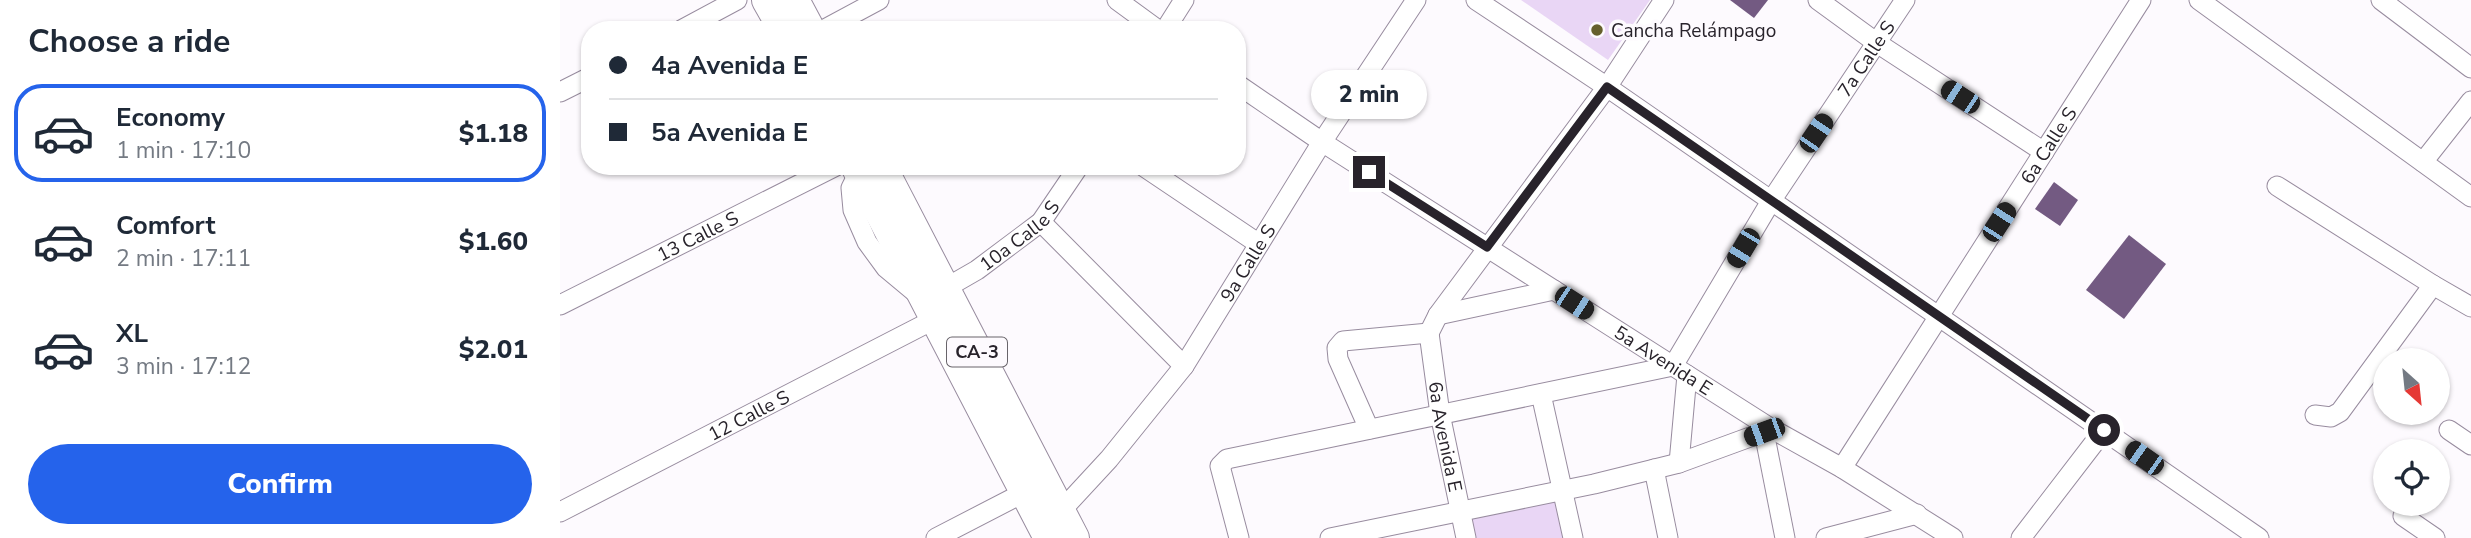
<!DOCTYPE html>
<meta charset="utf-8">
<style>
:root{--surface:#fff;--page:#f6f6f7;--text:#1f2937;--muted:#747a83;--line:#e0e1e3;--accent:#2563eb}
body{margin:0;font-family:"Nunito Sans",sans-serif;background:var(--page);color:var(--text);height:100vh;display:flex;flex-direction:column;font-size:26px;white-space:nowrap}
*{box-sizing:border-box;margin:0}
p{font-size:23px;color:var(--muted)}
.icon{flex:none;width:38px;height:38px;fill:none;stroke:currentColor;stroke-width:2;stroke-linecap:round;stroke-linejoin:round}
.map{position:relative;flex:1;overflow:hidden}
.side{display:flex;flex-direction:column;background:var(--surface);width:560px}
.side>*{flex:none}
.guide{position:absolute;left:21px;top:21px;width:665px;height:154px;border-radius:28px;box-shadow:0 2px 5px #0004;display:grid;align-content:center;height:154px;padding:0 28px;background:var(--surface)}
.needle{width:46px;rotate:153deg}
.controls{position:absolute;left:1813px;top:348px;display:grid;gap:14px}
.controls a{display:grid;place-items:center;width:77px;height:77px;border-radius:50%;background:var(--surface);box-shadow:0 2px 5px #0004;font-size:35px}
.end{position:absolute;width:32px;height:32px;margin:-16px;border:9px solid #28232b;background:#fff;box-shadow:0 0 0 4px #fff}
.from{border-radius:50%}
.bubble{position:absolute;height:49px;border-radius:24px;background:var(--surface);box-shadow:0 2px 5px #0004;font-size:23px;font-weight:800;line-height:49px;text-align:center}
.car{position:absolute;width:21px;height:42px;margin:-21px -10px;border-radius:9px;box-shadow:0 0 5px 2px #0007;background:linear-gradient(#222 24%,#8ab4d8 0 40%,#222 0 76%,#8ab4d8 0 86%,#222 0)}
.guide b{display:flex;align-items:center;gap:24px;height:66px;font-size:26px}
.guide b+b{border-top:2px solid var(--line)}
.guide i{width:18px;height:18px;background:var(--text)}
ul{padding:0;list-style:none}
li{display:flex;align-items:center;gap:21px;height:98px;margin:0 14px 10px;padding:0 14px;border:4px solid transparent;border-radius:28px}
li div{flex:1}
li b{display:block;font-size:26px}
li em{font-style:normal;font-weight:800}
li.on{border-color:var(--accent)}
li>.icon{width:63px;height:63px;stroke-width:1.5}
h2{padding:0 28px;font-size:32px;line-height:84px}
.action{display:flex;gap:14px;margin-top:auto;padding:14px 28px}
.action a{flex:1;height:80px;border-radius:42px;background:var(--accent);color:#fff;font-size:28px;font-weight:800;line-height:80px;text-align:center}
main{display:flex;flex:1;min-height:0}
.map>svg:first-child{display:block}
.green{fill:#e9d6f5}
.building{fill:#735a82}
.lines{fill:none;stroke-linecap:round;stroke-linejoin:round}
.minor-casing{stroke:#988c9f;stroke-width:21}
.highway-casing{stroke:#988c9f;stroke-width:32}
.minor{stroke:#fff;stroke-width:19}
.highway{stroke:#fff;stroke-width:30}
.route{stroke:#28232b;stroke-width:9}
.poi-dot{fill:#66602d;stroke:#fdfafe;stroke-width:2.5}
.labels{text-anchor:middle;stroke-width:7;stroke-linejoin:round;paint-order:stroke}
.shield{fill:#fdfafe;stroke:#68646a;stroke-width:2}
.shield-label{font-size:18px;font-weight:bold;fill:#28232b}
.poi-label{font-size:19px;fill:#28232b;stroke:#fdfafe;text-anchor:start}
.street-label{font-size:19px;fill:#28232b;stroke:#fdfafe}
</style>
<main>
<section class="side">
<h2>Choose a ride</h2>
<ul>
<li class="on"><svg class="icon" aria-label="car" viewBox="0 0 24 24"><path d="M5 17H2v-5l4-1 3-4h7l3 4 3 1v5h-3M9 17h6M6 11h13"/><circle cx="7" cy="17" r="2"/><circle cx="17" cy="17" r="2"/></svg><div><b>Economy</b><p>1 min · 17:10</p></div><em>$1.18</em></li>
<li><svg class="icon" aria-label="car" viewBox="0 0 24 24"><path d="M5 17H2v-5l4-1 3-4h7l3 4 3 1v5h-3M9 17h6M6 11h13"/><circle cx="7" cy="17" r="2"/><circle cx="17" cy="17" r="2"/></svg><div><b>Comfort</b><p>2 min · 17:11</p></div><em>$1.60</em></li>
<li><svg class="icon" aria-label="car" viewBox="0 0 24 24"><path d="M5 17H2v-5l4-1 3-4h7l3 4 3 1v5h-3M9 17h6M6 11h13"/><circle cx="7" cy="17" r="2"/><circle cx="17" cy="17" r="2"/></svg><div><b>XL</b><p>3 min · 17:12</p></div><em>$2.01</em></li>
</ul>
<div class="action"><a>Confirm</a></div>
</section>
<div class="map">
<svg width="1911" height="538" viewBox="0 0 1911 538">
<rect width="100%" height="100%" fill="#fdfafe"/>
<g class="green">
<polygon points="961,0 1090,0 1048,60"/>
<polygon points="998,498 1007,538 915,538 910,515"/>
</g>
<g class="building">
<polygon points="1170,0 1208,0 1194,18"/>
<polygon points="1494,182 1518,200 1500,226 1475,209"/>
<polygon points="1569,235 1606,264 1564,319 1526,290"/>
</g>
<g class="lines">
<g class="minor-casing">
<g id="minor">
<polyline points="557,0 598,30"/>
<polyline points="916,0 1047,87 1699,538"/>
<polyline points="1258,0 1317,43 1484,152"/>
<polyline points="1639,0 1911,197"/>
<polyline points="1821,0 1911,68"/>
<polyline points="121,30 177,0"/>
<polyline points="263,30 319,0"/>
<polyline points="605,30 624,0"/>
<path id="s1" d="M 677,84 L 762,142 L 1113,366 L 1212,429 L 1282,468 L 1393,538"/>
<polyline points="0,92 30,77"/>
<polyline points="1863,162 1911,101"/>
<polyline points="583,166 699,244"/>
<polyline points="299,172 291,188 293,210 307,242 326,268 356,293"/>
<polyline points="1717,186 1873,285"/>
<polyline points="481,222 624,366"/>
<path id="s2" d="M 384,289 L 417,270 L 481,222 L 519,166"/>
<path id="s3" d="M 0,305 L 276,166"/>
<polyline points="878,315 994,290"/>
<polyline points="869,333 878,315 1047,87 1104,0"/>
<path id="s4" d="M 869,333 L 880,414 L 906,538"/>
<polyline points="981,394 1013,538"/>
<polyline points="1755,415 1771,417 1780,412 1873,285 1911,307"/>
<polyline points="809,429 778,359 777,348 783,341 869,333"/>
<polyline points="1889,430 1911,445"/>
<polyline points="1204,432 1225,538"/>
<polyline points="1119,463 1127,375"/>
<path id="s5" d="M 1282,468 L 1581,0"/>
<polyline points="1094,469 1108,538"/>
<path id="s6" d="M 0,512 L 375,319"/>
<path id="s7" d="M 500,512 L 549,459 L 624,366 L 762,142 L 856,0"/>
<polyline points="1843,516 1875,538"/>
<polyline points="376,538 465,492"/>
<path id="s8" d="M 679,538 L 660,466 L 667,459 L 1113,366 L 1211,201 L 1345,0"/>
<polyline points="770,538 1034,484 1119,463 1212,429"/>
<polyline points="1266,538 1357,514"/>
<polyline points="1461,538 1544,430"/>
</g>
</g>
<g class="highway-casing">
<g id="highway">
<polyline points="207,0 224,30"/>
<polyline points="234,0 250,30"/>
<polyline points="296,166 489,538"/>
<polyline points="321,166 514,538"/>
</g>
</g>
<use href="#minor" class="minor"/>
<use href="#highway" class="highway"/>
</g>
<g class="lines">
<polyline class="route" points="809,172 927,247 1047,87 1544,430"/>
</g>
<circle class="poi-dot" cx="1037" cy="30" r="7"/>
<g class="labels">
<rect class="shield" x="387" y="337.5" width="60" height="29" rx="5"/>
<g class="shield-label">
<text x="417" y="358">CA-3</text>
</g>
<g class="poi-label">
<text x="1051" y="37">Cancha Relámpago</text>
</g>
<g class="street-label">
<text dy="7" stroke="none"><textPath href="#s8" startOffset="903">7a Calle S</textPath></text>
<text dy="7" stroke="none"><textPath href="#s5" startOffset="383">6a Calle S</textPath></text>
<text dy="7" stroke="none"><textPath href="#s2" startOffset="93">10a Calle S</textPath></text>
<text dy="7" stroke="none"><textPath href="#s3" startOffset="154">13 Calle S</textPath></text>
<text dy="7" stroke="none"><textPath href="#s7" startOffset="313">9a Calle S</textPath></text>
<text dy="7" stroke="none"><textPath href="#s1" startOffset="508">5a Avenida E</textPath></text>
<text dy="7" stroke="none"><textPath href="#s6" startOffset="212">12 Calle S</textPath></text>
<text dy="7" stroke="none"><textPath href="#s4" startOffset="105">6a Avenida E</textPath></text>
</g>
</g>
</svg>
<div class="controls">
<a><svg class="needle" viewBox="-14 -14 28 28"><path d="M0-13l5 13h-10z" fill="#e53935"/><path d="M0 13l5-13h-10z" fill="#747a83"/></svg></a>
<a><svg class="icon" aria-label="locate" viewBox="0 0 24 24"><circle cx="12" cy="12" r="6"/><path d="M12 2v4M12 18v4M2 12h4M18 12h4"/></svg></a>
</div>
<i class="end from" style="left:1544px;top:430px"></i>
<i class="end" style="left:809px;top:172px"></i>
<div class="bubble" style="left:751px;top:70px;width:116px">2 min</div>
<i class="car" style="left:1400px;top:97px;rotate:303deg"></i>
<i class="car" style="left:1256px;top:133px;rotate:34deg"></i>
<i class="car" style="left:1439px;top:222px;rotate:33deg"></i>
<i class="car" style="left:1183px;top:248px;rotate:211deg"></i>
<i class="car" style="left:1014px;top:303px;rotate:123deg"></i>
<i class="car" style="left:1204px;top:432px;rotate:250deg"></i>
<i class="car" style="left:1584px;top:458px;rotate:305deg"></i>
<div class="guide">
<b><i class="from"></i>4a Avenida E</b>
<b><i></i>5a Avenida E</b>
</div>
</div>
</main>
